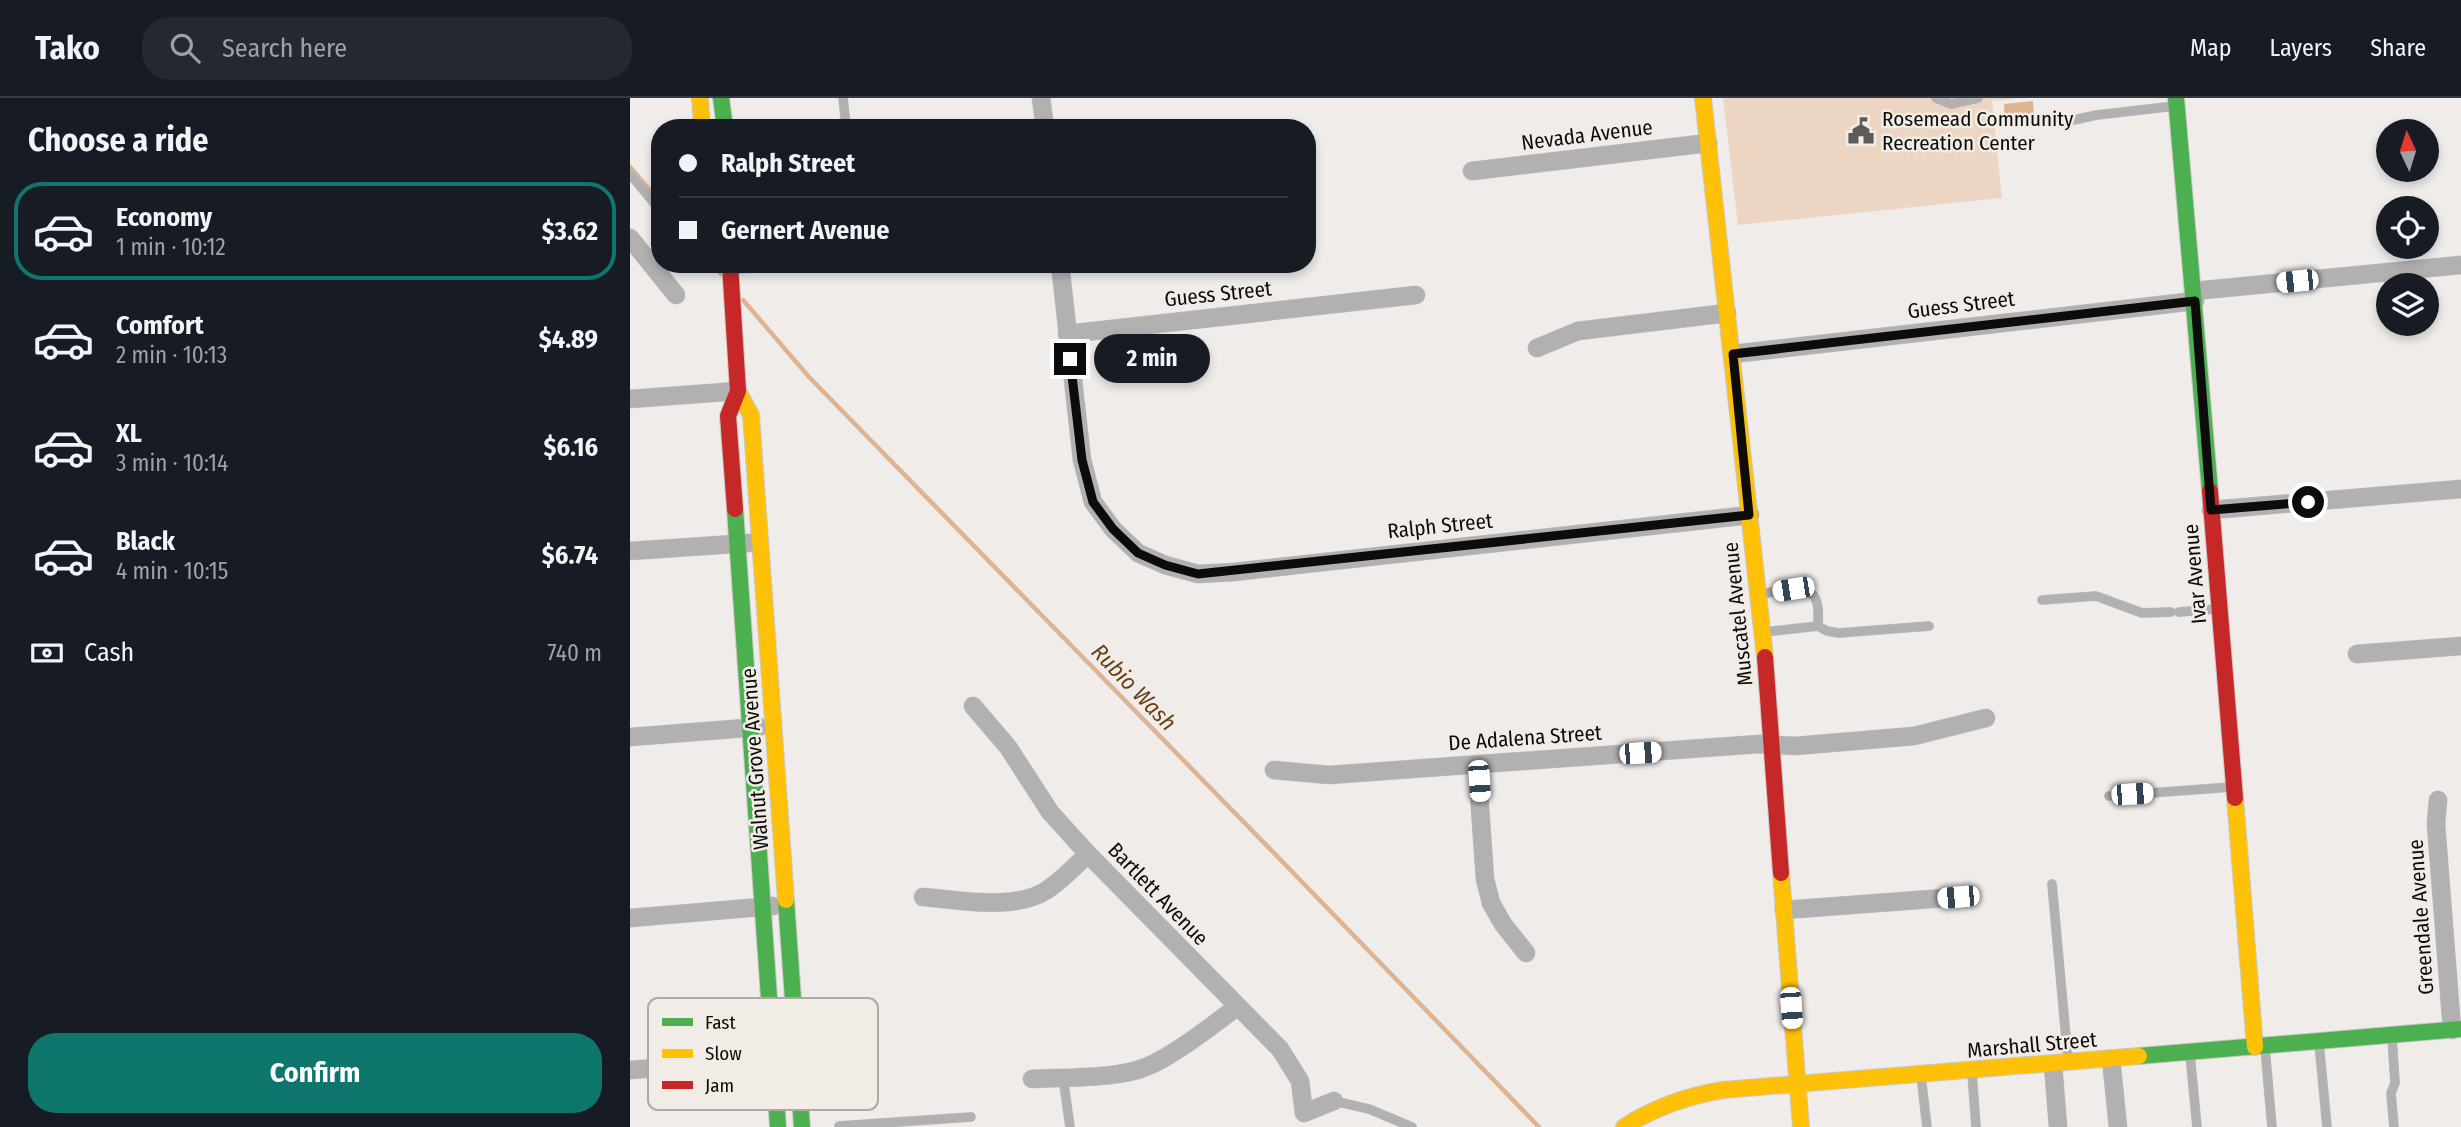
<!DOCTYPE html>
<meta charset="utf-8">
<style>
:root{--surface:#171b24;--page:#242831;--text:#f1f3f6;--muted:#9ea1a6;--line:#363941;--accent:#0f766e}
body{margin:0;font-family:"Fira Sans Condensed",sans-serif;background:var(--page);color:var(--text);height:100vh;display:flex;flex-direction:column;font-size:26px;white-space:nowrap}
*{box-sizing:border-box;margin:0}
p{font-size:23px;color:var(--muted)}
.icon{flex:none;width:38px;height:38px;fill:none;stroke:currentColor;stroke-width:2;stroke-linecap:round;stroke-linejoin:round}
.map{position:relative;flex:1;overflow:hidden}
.sheet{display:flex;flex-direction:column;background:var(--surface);width:630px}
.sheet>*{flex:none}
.hud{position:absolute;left:21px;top:21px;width:665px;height:154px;border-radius:28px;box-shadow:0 4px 10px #0003;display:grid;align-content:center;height:154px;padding:0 28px;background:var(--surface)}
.needle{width:46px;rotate:356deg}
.fabs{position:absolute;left:1746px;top:21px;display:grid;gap:14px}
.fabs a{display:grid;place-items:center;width:63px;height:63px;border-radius:50%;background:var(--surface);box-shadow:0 4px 10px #0003;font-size:35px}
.end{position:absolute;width:32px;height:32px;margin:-16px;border:9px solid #0e0c0a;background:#fff;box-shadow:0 0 0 4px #fff}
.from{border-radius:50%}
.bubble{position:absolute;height:49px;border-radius:24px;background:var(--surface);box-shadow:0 4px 10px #0003;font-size:23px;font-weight:700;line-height:49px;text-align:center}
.car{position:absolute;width:21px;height:42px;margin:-21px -10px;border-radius:9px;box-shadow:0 0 5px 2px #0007;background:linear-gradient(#fff 24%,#345 0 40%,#fff 0 76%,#345 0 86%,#fff 0)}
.hud b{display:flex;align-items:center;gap:24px;height:66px;font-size:26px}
.hud b+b{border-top:2px solid var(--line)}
.hud i{width:18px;height:18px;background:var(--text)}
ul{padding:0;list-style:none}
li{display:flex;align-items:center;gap:21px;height:98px;margin:0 14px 10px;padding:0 14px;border:4px solid transparent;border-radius:28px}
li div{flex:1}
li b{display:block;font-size:26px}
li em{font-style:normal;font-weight:700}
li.on{border-color:var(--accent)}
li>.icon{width:63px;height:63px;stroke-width:1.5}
h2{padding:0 28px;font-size:32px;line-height:84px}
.pay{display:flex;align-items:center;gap:18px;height:77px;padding:0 28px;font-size:26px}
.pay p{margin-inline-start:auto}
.primary-button{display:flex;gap:14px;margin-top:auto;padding:14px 28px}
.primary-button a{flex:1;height:80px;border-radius:28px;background:var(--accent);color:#fff;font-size:28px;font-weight:700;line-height:80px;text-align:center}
header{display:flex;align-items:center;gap:42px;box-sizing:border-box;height:98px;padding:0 35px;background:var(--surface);border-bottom:2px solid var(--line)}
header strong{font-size:33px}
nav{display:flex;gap:38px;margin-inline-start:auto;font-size:24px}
.search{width:490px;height:63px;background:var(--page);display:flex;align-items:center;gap:18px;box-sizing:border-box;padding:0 24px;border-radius:28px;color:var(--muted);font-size:26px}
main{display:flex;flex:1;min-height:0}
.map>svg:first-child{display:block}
.green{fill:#edd5c4}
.water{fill:#dfb390}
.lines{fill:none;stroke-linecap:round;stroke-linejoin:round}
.stream{stroke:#dfb390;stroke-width:4.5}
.lane-casing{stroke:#cac8c7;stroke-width:10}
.street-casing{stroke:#cac8c7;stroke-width:19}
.fast-casing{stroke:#cac8c7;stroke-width:18}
.slow-casing{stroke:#cac8c7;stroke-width:18}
.jam-casing{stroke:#cac8c7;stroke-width:18}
.lane{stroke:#b2b0b0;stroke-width:9}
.street{stroke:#b2b0b0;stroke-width:18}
.fast{stroke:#4caf50;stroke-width:16}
.slow{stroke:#ffc107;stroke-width:16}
.jam{stroke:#c62828;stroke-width:16}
.route{stroke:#0e0c0a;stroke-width:9}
.labels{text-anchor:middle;stroke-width:5;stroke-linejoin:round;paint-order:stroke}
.poi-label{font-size:21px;fill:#0e0c0a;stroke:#f2ece7;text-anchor:start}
.street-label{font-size:21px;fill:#0e0c0a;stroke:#f2ece7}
.water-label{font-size:23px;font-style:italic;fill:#683e1a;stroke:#f2ece7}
.key{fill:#f2ece7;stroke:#aea9a5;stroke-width:2}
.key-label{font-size:19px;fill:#0e0c0a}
</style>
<header>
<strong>Tako</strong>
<div class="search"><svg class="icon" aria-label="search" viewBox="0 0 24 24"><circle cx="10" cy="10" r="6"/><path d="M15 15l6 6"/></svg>Search here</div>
<nav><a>Map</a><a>Layers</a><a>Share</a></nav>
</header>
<main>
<section class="sheet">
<h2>Choose a ride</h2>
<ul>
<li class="on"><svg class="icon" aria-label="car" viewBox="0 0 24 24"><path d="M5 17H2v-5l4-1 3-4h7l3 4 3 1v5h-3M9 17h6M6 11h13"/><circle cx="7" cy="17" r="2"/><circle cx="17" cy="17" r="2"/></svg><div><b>Economy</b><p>1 min · 10:12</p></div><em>$3.62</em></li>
<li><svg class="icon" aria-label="car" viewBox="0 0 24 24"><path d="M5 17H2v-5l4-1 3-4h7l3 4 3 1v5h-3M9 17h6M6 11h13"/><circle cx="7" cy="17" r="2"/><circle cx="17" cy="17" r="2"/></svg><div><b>Comfort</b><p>2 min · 10:13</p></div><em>$4.89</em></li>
<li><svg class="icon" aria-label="car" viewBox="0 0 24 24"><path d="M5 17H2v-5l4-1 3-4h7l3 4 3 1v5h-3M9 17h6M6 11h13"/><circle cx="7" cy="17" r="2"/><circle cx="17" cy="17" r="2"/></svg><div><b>XL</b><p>3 min · 10:14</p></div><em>$6.16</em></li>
<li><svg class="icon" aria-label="car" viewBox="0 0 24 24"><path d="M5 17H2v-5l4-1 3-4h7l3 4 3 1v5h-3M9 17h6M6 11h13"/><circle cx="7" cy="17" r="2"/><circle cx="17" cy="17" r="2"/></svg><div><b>Black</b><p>4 min · 10:15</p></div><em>$6.74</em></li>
</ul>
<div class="pay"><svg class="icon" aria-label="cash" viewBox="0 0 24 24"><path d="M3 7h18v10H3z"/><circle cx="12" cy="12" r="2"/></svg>Cash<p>740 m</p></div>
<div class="primary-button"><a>Confirm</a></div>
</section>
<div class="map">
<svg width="1831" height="1029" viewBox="0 0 1831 1029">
<rect width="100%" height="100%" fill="#efecea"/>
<polygon class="green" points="1093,0 1392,0 1362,3 1372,100 1108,127"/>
<polygon class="water" points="1403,3 1404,18 1375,21 1374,6"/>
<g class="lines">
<g class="stream">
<polyline points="0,69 30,104"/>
<polyline points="83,166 91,176"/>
<polyline points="113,202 179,279 645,756 909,1029"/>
</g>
<g class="lane-casing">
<g id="lane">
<polyline points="1306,0 1321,6 1348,0"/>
<polyline points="1429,25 1467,17 1545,8"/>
<polyline points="200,30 216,28 213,0"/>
<polyline points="0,76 30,112"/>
<polyline points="102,171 207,166"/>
<path d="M 1131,496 C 1147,494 1182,482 1187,505 C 1189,512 1188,521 1188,528 L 1135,534"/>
<polyline points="1412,502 1466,498 1512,515 1541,514"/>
<polyline points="1549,514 1588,511"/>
<polyline points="1188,528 1197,533 1209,535 1299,528"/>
<polyline points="1479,698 1602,689"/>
<polyline points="1422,786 1438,962"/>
<polyline points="1762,939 1765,985 1761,995 1764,1029"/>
<polyline points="1689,945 1697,1029"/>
<polyline points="1635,950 1642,1029"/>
<polyline points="1560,956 1567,1029"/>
<polyline points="1342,975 1346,1029"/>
<polyline points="1291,978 1297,1029"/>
<polyline points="433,979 440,1029"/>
<polyline points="704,1003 739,1011 782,1029"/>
<polyline points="209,1028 341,1019"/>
</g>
</g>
<g class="street-casing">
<g id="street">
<polyline points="411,0 415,30"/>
<polyline points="842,73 1078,45"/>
<polyline points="0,140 46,197"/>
<polyline points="430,166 452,362 463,404 483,431 508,455 535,467 568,476 604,474 1120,417"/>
<polyline points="1564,193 1831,167"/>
<polyline points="437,236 786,197"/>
<polyline points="907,250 948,233 1097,215"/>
<polyline points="1103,256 1565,203"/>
<polyline points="0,301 108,293"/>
<polyline points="1581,412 1831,391"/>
<polyline points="0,453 119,445"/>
<polyline points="1727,556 1831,548"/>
<polyline points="343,608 378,649 420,714 458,756 650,951 670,983 674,1015 704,1003"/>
<polyline points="0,639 129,629"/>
<polyline points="847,667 855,781 861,805 873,826 896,855"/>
<polyline points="644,672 699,677 1129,646 1165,648 1284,638 1356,620"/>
<polyline points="1808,702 1806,726 1822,932"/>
<path d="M 293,799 C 329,802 386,813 417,792 C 432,782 445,768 458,756"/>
<polyline points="1154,812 1328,799"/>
<polyline points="0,820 143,808"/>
<polyline points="1481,961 1488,1029"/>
<polyline points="1423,966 1428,1029"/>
<polyline points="0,972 154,960"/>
<path d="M 402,981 C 434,979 488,981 516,969 C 545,957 581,928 607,909"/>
</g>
</g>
<g class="fast-casing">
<g id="fast">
<polyline points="91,0 95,30"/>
<polyline points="1546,0 1580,393"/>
<polyline points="105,411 148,1029"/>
<polyline points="156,802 172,1029"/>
<polyline points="1509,958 1831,931"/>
</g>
</g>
<g class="slow-casing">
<g id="slow">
<polyline points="70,0 72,30"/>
<polyline points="1073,0 1135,559"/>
<polyline points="108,293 121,317 156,802"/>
<polyline points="1605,700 1625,949"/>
<polyline points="1151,775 1171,1029"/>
<path d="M 994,1029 C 1025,1009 1057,998 1093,992 L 1509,958"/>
</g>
</g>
<g class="jam-casing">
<g id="jam">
<polyline points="100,166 108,293 98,318 105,411"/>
<polyline points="1580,393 1605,700"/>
<polyline points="1135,559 1151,775"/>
</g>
</g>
<use href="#lane" class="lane"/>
<use href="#street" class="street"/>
<use href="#fast" class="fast"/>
<use href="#slow" class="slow"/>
<use href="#jam" class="jam"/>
</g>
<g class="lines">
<polyline class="route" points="440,261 452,362 463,404 483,431 508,455 535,467 568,476 1119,417 1103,256 1565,203 1581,412 1678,404"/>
</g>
<defs>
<g id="civic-bare" transform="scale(2.1)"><path d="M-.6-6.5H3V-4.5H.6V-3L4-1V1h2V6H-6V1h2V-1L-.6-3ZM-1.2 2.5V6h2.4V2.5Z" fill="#5d5a58" stroke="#f2ece7" stroke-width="2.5" paint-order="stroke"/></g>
</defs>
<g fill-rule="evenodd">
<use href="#civic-bare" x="1231" y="33"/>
</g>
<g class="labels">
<g class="poi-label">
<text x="1252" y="28">Rosemead Community<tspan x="1252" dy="24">Recreation Center</tspan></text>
</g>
<g class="street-label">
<text transform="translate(957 37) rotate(-7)" y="7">Nevada Avenue</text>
<text transform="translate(588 196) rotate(-6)" y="7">Guess Street</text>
<text transform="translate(1331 207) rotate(-7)" y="7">Guess Street</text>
<text transform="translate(810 428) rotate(-6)" y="7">Ralph Street</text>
<text transform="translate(1565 476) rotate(-95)" y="7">Ivar Avenue</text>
<text transform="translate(1108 516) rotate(-96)" y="7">Muscatel Avenue</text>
<text transform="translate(895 640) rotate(-4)" y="7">De Adalena Street</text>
<text transform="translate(125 661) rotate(-94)" y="7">Walnut Grove Avenue</text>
<text transform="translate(528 796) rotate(46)" y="7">Bartlett Avenue</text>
<text transform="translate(1791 819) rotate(-94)" y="7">Greendale Avenue</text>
<text transform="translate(1402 947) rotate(-5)" y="7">Marshall Street</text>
</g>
<g class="water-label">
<text transform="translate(504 589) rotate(46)" y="8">Rubio Wash</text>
</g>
</g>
<rect x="18" y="900" width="230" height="112" rx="10" class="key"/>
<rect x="32" y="920" width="31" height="8" fill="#4caf50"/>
<rect x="32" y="951" width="31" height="9" fill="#ffc107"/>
<rect x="32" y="983" width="31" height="8" fill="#c62828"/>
<g class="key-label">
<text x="75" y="931">Fast</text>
<text x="75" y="962">Slow</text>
<text x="75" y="994">Jam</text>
</g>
</svg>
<div class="fabs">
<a><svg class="needle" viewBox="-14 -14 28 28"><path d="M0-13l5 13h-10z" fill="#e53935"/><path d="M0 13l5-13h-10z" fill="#9ea1a6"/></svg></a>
<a><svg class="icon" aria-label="locate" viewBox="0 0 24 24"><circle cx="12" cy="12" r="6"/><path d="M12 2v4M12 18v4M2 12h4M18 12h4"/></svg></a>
<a><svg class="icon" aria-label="layers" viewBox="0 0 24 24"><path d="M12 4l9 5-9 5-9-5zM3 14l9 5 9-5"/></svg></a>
</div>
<i class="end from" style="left:1678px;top:404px"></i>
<i class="end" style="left:440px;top:261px"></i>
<div class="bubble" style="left:464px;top:236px;width:116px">2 min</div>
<i class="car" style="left:1667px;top:183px;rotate:264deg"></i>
<i class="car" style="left:1163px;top:491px;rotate:261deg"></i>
<i class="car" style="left:1010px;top:655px;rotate:86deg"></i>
<i class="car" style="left:849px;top:683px;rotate:176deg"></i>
<i class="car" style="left:1502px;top:696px;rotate:86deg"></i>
<i class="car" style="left:1328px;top:799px;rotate:265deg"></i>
<i class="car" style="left:1161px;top:910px;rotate:176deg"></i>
<div class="hud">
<b><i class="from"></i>Ralph Street</b>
<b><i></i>Gernert Avenue</b>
</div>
</div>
</main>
